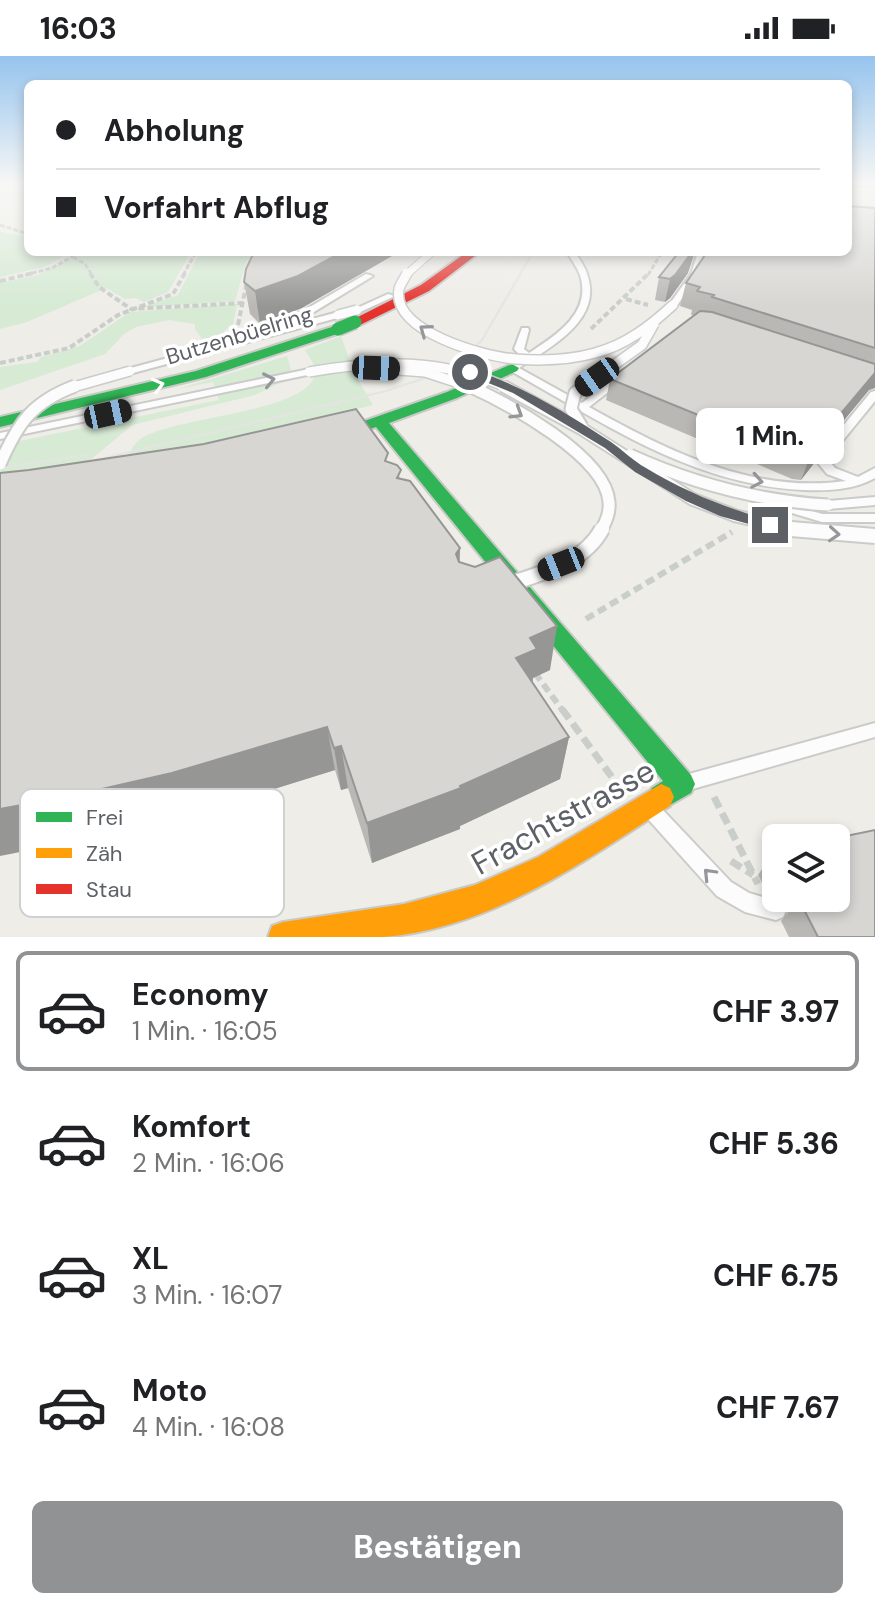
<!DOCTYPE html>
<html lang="de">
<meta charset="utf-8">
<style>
:root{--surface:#fff;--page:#f6f6f6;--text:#202124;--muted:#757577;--line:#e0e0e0;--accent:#909294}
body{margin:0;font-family:"DM Sans",sans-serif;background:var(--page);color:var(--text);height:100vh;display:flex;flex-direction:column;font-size:30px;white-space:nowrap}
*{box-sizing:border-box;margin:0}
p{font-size:26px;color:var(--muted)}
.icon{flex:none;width:44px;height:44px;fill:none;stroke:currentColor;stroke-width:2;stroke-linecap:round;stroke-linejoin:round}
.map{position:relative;height:881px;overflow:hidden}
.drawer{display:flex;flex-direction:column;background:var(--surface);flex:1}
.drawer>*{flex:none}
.banner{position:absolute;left:24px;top:24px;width:828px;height:176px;border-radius:12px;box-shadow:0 4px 12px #0003;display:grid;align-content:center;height:176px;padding:0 32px;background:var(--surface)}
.buttons{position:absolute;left:762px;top:768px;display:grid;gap:16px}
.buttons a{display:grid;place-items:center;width:88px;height:88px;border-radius:12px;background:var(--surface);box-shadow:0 4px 12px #0003;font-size:40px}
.end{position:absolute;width:36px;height:36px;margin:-18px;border:10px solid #5d6166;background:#fff;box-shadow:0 0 0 4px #fff}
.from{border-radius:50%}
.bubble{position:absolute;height:56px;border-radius:12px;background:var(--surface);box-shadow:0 4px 12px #0003;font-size:26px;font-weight:700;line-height:56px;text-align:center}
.car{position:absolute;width:24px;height:48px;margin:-24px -12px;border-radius:10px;box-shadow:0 0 6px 2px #0007;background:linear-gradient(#222 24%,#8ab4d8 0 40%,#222 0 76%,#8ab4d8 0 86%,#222 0)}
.banner b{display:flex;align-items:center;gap:28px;height:76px;font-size:30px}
.banner b+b{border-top:2px solid var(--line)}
.banner i{width:20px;height:20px;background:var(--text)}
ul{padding:14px 0 0;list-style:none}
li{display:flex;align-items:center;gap:24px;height:120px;margin:0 16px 12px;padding:0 16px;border:4px solid transparent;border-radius:12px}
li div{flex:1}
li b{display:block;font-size:30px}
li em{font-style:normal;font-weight:700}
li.selected{border-color:var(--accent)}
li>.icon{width:72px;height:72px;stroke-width:1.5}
.cta{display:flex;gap:16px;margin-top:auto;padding:16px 32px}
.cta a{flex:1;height:92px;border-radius:12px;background:var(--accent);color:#fff;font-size:32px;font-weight:700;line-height:92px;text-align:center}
.status{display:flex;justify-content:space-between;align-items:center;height:56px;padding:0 40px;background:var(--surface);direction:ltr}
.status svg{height:22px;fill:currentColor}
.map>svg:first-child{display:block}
.green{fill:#d6ead4}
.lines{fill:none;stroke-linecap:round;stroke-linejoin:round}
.lane-casing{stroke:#cbcbca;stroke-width:4}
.fast-casing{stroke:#c9cac8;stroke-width:4}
.slow-casing{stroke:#c9cac8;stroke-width:4}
.jam-casing{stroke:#c9cac8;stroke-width:4}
.path-far3{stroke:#cacecb;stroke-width:3;stroke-dasharray:5 2;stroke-linecap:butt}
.path-far2{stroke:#cacecb;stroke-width:4;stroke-dasharray:6 3;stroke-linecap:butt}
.path-far1{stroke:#cacecb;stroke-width:6;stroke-dasharray:9 5;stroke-linecap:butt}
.path{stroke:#cacecb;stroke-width:7;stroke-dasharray:12 6;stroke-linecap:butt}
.lane{fill:#fcfcfc;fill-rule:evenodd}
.fast{fill:#30b455;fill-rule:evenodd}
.slow{fill:#ff9f0a;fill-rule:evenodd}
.jam{fill:#e5322d;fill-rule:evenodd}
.tram{stroke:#e4e4e3;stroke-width:2}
.lane-bridge-far3-casing{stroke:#cbcbca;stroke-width:9;stroke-linecap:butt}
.lane-bridge-far2-casing{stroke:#cbcbca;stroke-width:12;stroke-linecap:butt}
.lane-bridge-far1-casing{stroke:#cbcbca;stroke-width:15;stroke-linecap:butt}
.lane-bridge-casing{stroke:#cbcbca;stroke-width:18;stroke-linecap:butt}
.fast-bridge-casing{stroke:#c9cac8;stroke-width:16;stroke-linecap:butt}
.lane-bridge-far3{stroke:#fcfcfc;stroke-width:7}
.lane-bridge-far2{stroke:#fcfcfc;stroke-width:9}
.lane-bridge-far1{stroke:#fcfcfc;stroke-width:11}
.lane-bridge{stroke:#fcfcfc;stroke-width:14}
.fast-bridge{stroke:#30b455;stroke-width:13}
.wall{fill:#b9b8b5}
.shaded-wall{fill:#969694}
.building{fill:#d7d6d3;stroke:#969694;stroke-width:2}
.oneway{stroke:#95979a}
.oneway2{stroke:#fff}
.route{fill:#5d6166}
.labels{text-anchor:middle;stroke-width:7;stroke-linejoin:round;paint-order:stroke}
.far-street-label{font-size:22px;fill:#5d6166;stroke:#fff}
.near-street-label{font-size:32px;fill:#5d6166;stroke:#fff}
.key{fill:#fff;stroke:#ced0d1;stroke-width:2}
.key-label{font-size:22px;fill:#5d6166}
</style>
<div class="status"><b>16:03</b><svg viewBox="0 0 49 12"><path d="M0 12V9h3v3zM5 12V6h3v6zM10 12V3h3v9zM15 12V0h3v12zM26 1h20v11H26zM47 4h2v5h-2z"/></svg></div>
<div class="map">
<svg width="875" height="881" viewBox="0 0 875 881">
<rect width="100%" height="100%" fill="#eeede8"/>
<g class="green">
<polygon points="0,176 28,181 28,196 70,196 45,211 0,221"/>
<polygon points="86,196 191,196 168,236 144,246 136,242 125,243 106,232 27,266 0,273 0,227 38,219"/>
<polygon points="200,196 254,196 246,206 235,245 144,251 178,239"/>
<polygon points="237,248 233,268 222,277 203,284 195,273 195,268 169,264 136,271 124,278 105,298 0,334 0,311 37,306 41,301 80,290 130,256"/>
<path d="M 341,280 L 355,319 L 373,349 L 285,371 L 124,405 C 128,399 133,390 138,385 C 166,360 311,358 315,317 C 316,308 309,301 305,294 Z"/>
<polygon points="287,300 291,314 282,326 255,339 132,369 83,410 0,426 0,389 219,344 213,326 178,333"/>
</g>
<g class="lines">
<g class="lane-casing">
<g id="lane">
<path d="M 567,196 L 575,196 C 579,203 585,210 587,218 C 604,264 550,291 519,312 L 582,347 L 615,322 L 621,322 L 621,326 L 589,351 C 668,395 753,438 846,425 L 827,418 L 818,407 L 820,398 L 871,336 L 875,335 L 875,345 L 831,399 L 830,406 L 835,412 L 858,421 L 875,412 L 875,422 C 854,434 828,435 804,434 C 692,429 604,367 509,314 L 509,310 L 522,301 L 514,293 L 522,272 L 528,272 L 529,274 L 524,293 L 529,297 C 556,279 592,257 580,219 C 577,211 571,203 567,196 Z"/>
<polygon points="698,196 706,196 699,218 676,251 670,251 669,249 691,218"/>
<polygon points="366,218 373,220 309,259 275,271 271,268 303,255"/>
<polygon points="388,238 395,240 360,256 353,254"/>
<polygon points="338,256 341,257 341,261 133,317 130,318 125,315 127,313"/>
<polygon points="309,313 312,314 312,318 0,383 0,377"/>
<polygon points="756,438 822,458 875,458 875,466 822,466 752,445 750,442"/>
<polygon points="875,441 875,449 828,453 822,449 828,445"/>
<polygon points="875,667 875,681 689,734 683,732 680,726 683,720 689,718"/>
<polygon points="654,748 660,751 731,826 749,837 783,847 786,854 783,861 776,864 745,856 717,840 648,763 645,757 648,751"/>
</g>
</g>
<g class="fast-casing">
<g id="fast">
<polygon points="338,269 343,270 343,276 206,321 0,371 0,361 196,315"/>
<polygon points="512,308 519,312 517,315 457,342 389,367 691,719 695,728 691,737 661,754 652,750 648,741 652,732 663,725 376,371 359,377 351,372 353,369 447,336"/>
</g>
</g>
<g class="slow-casing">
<path id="slow" d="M 661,728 L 670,732 L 674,741 L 670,750 C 583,806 491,872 384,881 C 346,881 306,881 268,881 L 272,870 L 283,866 L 404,848 L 475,829 L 538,801 Z"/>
</g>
<g class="jam-casing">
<polygon id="jam" points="467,196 480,196 429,235 360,269 350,269 348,266 421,229"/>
</g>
<g class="path-far3">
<polyline points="0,133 11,128"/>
<polyline points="0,169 28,178"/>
<polyline points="73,201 85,208 92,219"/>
<polyline points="25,219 52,212 81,196"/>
<polyline points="183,219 196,196"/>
<polyline points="648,219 662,196"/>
</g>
<g class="path-far2">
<polyline points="90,217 99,231 131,253 243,247"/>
<polyline points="0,225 33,217"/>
<polyline points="626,243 648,249"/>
<polyline points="238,269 247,225"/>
<polyline points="591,273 649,217"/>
<polyline points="0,307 69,292 118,259 173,238 185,217"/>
</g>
<g class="path-far1">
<polyline points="586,563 732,476"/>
<polyline points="535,617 563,655"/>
</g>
<g class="path">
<polyline points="562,653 617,728"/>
<polyline points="714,741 758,828"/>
<polyline points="731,805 753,819"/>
</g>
<use href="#lane" class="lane"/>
<use href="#fast" class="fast"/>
<use href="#slow" class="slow"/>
<use href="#jam" class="jam"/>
<g class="tram">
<polyline points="79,408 386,335 440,317 465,302 482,284 533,196"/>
<polyline points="0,412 91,398"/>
</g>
<g class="lane-bridge-far3-casing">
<polyline id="lane-bridge-far3" points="406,219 432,196"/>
</g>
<g class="lane-bridge-far2-casing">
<g id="lane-bridge-far2">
<path d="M 407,217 C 405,222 400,228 399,233 C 391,276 486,301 516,303 C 543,305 570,304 595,297 C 626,289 650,270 673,249"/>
<polyline points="338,259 357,254"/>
<polyline points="372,312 425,316 474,332"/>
<path d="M 309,316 C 379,304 442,302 508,332"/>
<polyline points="70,332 130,315"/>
<polyline points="582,332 642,289 654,268"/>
</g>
</g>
<g class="lane-bridge-far1-casing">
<g id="lane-bridge-far1">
<path d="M 469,330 C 507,347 606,400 609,446 C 610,457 606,465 601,475"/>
<polyline points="503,330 582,373 692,443 736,460 803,475"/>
<polyline points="582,371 571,353 575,337 584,330"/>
<path d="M 630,399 C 694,428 758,445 828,449"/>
<path d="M 0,408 C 18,367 32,346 75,330"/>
</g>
</g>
<g class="lane-bridge-casing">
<g id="lane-bridge">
<polyline points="791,473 875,480"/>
<path d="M 507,529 C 541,517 584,507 602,473"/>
</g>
</g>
<g class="fast-bridge-casing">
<polyline id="fast-bridge" points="338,273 355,266"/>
</g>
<use href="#lane-bridge-far3" class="lane-bridge-far3"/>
<use href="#lane-bridge-far2" class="lane-bridge-far2"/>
<use href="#lane-bridge-far1" class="lane-bridge-far1"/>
<use href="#lane-bridge" class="lane-bridge"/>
<use href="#fast-bridge" class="fast-bridge"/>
</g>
<g class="wall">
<rect x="848" y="128" width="27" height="4"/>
<polygon points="875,152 875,331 869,334 821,392 815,406 801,424 792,423 606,344 610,323 694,259 691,259 692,254 680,250 686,227"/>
<polygon points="688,217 670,242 665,246 655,244 659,221"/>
<polygon points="244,226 302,252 260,268 250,258"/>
<polygon points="389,406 460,507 550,614 533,622 532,626 569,681 560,723 460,770 460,773 372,807 348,732 341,734 335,714 190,759 106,779 29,414"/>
<polygon points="774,795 776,795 776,842 836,842 875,881 789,881 781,865 789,855 786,846 769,840 758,819"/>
</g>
<g class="shaded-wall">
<polygon points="342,196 399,196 302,252 260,268 255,235"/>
<polygon points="692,196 695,196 688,217 670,242 665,246 670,223"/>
<polygon points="875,317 875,332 869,334 821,392 815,406 801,424 810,401 827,374"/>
<polygon points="460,492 459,536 456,498"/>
<polygon points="557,570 550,614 533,622 531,637 516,602 530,582"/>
<polygon points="327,671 335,714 190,759 106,779 0,800 0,753"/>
<polygon points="569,681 560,723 460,770 460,773 372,807 367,767 460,730"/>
<polygon points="341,690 348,732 341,734 334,692"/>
</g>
<g class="building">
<polygon points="848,150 875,152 875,292 712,241 714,239 697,235 700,231 686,227 707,196 848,196"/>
<polygon points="254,196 342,196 298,220 255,235 244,226 246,213"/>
<polygon points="679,196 692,196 675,219 670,223 659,221"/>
<polygon points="700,255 712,256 875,308 875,317 827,374 824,384 810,401 801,401 610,323"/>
<polygon points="356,353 388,397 385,405 397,409 401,414 397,422 410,425 460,492 456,498 459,506 475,511 500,501 557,570 530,582 537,593 516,602 569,681 460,730 461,732 367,767 341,690 334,692 327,671 172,717 80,738 0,753 0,417 29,414 204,388"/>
<polygon points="875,774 875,881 818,881 798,842 836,842 836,782"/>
</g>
<defs><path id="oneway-chevron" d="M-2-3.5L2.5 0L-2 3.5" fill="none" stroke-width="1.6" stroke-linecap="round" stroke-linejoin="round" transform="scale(2)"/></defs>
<g class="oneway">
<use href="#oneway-chevron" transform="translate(425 274) rotate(-144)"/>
<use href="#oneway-chevron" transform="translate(269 324) rotate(-12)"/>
<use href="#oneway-chevron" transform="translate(517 357) rotate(32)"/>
<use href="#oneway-chevron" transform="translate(757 425) rotate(10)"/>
<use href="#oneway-chevron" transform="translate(834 478) rotate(4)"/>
<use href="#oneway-chevron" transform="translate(709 818) rotate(-134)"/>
</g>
<use class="oneway2" href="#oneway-chevron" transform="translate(158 329) rotate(-15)"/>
<linearGradient id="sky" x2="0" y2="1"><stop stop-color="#96c4ee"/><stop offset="0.51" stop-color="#f7f7f5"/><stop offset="1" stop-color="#f7f7f5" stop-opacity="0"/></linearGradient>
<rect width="875" height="251" fill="url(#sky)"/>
<path class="route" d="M 470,313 C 520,328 568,358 611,386 C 623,394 633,405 646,412 C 687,437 729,453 775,466 L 777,469 L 770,474 L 720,460 L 686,445 L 635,416 L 605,392 L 513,337 L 466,318 L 466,314 Z"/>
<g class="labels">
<g class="far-street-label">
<text transform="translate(239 279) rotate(-17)" y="8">Butzenbüelring</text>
</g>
<g class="near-street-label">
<text transform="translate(563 761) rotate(-29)" y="11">Frachtstrasse</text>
</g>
</g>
<rect x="20" y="733" width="264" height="128" rx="12" class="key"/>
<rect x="36" y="756" width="36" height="10" fill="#30b455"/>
<rect x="36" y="792" width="36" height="10" fill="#ff9f0a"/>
<rect x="36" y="828" width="36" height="10" fill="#e5322d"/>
<g class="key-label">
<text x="86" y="769">Frei</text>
<text x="86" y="805">Zäh</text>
<text x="86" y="841">Stau</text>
</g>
</svg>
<div class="buttons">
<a><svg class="icon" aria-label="layers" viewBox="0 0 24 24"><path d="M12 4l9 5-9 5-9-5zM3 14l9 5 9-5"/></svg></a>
</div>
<i class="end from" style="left:470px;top:316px"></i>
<i class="end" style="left:770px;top:469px"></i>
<div class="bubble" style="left:696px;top:352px;width:148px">1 Min.</div>
<i class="car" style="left:376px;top:312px;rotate:92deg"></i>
<i class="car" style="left:597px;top:321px;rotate:235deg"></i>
<i class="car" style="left:108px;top:358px;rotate:78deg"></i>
<i class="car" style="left:561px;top:508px;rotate:248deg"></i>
<div class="banner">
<b><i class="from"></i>Abholung</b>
<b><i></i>Vorfahrt Abflug</b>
</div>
</div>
<section class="drawer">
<ul>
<li class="selected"><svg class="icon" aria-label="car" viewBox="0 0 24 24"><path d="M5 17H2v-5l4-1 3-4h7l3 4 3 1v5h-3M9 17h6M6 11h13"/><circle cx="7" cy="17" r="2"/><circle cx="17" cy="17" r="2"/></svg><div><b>Economy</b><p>1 Min. · 16:05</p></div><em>CHF 3.97</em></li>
<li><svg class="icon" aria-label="car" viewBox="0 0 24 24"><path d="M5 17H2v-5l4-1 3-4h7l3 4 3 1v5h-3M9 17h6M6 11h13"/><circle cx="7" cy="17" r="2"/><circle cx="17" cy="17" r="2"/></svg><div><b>Komfort</b><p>2 Min. · 16:06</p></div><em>CHF 5.36</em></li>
<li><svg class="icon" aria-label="car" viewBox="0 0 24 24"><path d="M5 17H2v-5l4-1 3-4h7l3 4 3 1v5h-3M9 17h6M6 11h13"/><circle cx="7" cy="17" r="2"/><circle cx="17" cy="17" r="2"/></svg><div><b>XL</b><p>3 Min. · 16:07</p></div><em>CHF 6.75</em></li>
<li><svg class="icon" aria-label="car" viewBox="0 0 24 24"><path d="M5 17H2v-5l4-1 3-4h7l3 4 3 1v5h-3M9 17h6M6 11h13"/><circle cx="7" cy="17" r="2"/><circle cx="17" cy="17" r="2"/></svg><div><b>Moto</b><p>4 Min. · 16:08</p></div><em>CHF 7.67</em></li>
</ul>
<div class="cta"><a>Bestätigen</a></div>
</section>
